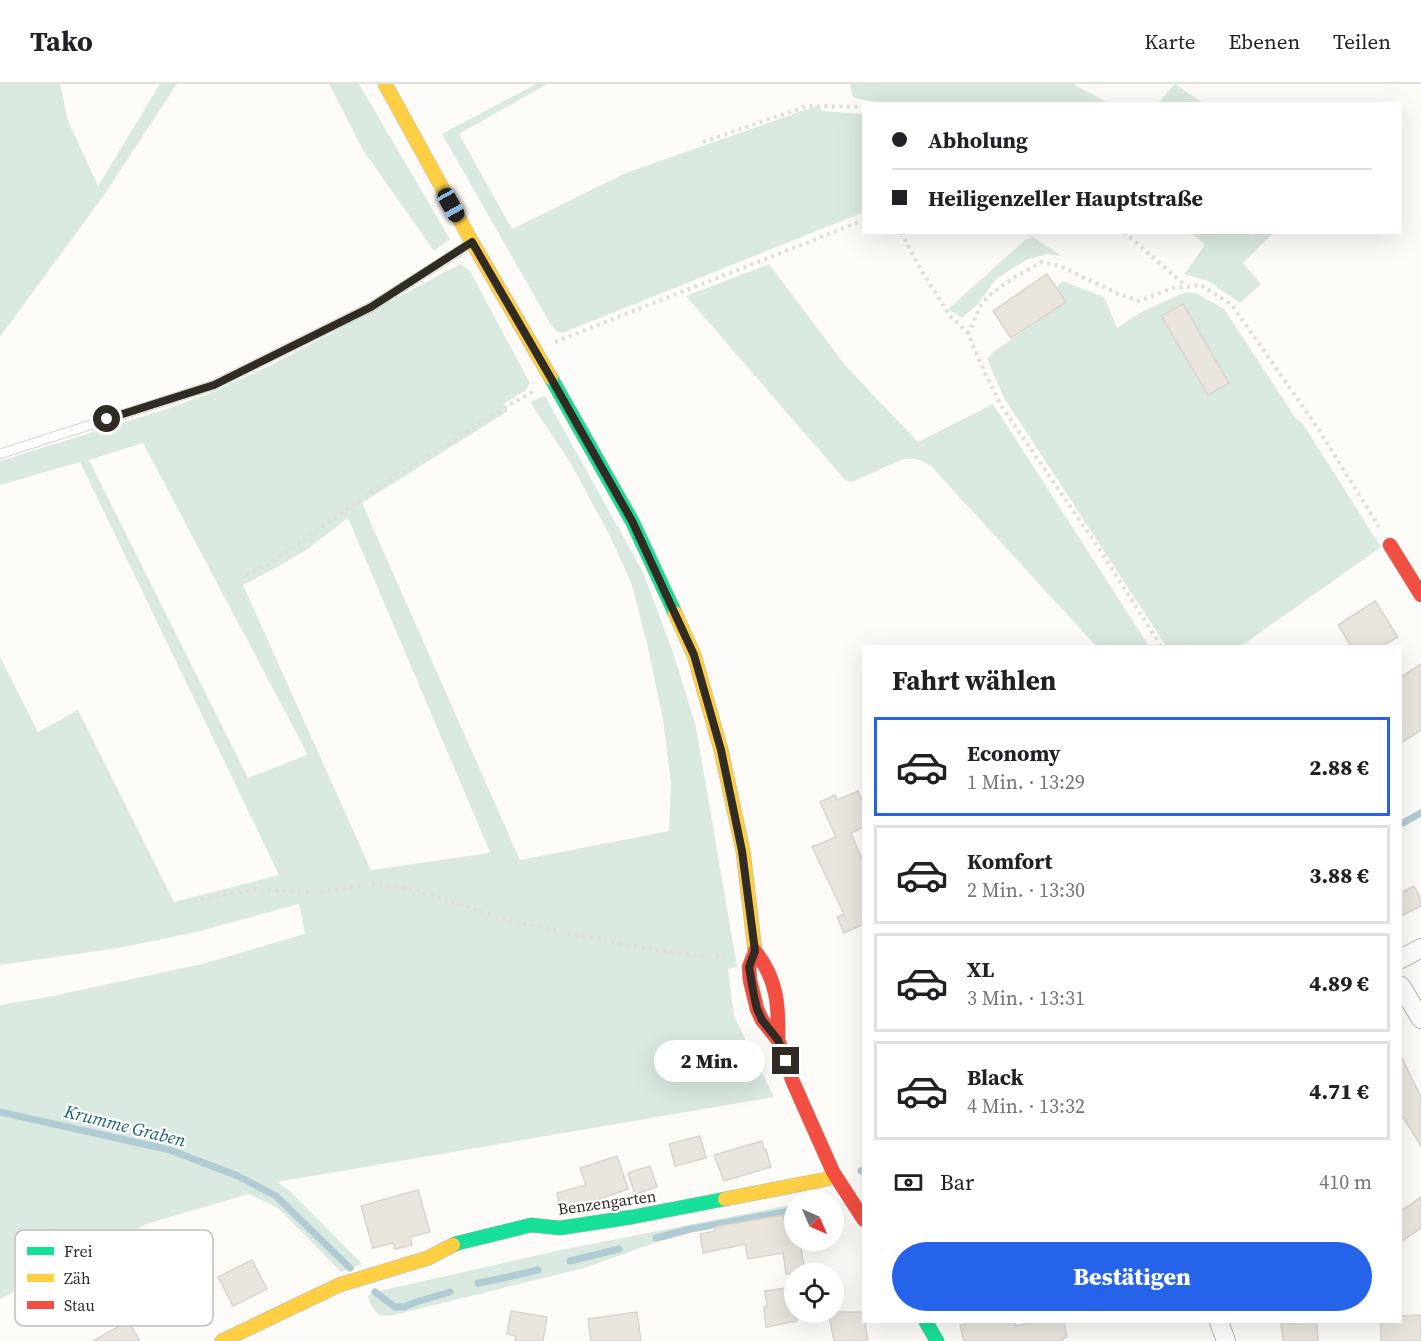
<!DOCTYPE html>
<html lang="de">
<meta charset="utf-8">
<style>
:root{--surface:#fff;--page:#f6f6f6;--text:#202124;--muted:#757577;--line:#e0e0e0;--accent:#2563eb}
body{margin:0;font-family:"Source Serif 4",serif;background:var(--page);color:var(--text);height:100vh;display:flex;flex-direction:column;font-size:22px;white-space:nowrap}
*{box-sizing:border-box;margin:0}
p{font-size:20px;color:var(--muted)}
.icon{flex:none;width:33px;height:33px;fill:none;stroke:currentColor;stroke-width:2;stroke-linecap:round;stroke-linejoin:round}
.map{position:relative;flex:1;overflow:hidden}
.details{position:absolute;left:862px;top:561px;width:540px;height:678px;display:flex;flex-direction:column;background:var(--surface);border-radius:0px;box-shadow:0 6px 24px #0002}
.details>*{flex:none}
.hud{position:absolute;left:862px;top:18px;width:540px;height:132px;border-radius:0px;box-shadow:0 6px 24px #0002;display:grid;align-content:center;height:132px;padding:0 30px;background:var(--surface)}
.needle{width:39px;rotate:135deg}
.tools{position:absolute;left:784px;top:1107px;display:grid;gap:12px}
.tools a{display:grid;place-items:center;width:60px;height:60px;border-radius:50%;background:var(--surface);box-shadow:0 6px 24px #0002;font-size:30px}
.end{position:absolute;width:27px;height:27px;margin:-14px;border:8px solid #312c23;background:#fff;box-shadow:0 0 0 3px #fff}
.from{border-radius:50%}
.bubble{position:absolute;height:42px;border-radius:21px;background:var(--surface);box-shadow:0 6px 24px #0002;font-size:20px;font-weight:800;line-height:42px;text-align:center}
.car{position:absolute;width:18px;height:36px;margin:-18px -9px;border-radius:8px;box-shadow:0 0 4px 2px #0007;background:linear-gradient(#222 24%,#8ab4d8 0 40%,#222 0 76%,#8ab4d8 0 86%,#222 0)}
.hud b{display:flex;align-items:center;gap:21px;height:57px;font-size:22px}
.hud b+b{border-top:2px solid var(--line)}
.hud i{width:15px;height:15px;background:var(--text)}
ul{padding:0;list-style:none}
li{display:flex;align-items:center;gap:18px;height:99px;margin:0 12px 9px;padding:0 18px;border:3px solid var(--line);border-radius:0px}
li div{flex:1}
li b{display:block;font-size:22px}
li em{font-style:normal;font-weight:800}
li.current{border-color:var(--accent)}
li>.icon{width:54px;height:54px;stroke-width:1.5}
h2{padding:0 30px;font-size:27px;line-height:72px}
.pay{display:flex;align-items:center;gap:15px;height:66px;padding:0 30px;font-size:22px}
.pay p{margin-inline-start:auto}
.action{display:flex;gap:12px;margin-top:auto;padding:12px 30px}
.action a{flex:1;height:69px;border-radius:36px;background:var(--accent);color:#fff;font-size:24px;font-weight:800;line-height:69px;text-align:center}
header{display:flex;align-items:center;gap:36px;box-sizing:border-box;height:84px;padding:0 30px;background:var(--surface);border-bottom:2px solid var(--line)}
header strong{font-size:28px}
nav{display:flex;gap:33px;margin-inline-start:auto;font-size:21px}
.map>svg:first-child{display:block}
.green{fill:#dae9e0;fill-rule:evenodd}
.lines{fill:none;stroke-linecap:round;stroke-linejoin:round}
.stream{stroke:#b1cbd4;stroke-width:7}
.building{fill:#e9e4dc;stroke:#d8d4cf;stroke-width:1.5}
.lane-casing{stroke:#bab6b1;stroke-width:10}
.street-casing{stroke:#bab6b1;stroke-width:20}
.fast-casing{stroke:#bab6b1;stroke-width:15}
.slow-casing{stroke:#bab6b1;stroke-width:15}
.jam-casing{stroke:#bab6b1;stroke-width:15}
.path{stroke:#dfdedd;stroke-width:4;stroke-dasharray:3 4.5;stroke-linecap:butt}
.lane{stroke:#fffefe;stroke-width:9}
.street{stroke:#fffefe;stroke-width:18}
.fast{stroke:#16e098;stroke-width:14}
.slow{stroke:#ffcf43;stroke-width:14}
.jam{stroke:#f24e42;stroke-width:14}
.route{stroke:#312c23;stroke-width:8}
.labels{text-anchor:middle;stroke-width:4.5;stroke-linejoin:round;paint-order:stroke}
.street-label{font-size:16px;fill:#312c23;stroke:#fff}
.water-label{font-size:18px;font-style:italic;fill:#175f75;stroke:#fff}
.key{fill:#fff;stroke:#c1c0bd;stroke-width:1.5}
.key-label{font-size:16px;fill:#312c23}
</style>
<header>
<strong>Tako</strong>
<nav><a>Karte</a><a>Ebenen</a><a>Teilen</a></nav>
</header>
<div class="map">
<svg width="1421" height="1257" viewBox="0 0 1421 1257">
<rect width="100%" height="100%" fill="#fdfbf8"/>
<g class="green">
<polygon points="0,0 60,0 68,37 98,102 160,0 177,0 104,111 0,253"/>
<polygon points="329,0 359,0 450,155 434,167 363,66"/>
<polygon points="536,0 547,0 459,50 512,145 626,89 819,21 822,27 864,30 864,128 572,245 563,249 557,248 551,241 442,50"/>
<polygon points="850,0 1073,0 1108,19 882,19 853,14"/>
<polygon points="1175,0 1203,19 1158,19"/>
<polygon points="1248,149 1251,151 1254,149 1273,149 1243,179 1261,200 1240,219 1208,197 1184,190 1205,161 1191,149"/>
<polygon points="1033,153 1062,172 1047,170 1026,176 996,195 977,221 962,234 948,225 1025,156"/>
<path d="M 460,180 L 470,187 L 530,299 L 525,307 L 503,320 L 508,327 L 362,419 L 520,776 L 669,747 L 671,700 L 663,635 L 648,564 L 632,501 L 610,452 L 570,378 L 530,318 L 545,312 L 643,488 L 674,571 L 696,643 L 737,883 L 728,885 L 734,932 L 774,1013 L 277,1098 L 290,1107 L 362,1180 L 341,1188 L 278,1124 L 249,1110 L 146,1140 L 0,1215 L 0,921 L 53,912 L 202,880 L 305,850 L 299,820 L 196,848 L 119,864 L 0,881 L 0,573 L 38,648 L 78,626 L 174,818 L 279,791 L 80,378 L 0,401 L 0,377 L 170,324 L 215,307 L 273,280 ZM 143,359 L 308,671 L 307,671 L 248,694 L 89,376 ZM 348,434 L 490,768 L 489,769 L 371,786 L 243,501 L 279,482 L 306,466 Z"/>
<polygon points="769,180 845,281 918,358 993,320 1149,562 1096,562 930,381 916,375 903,375 852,398 845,396 686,212"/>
<polygon points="1062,197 1104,213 1117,244 1143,227 1186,208 1196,209 1224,225 1295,333 1303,340 1381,463 1241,562 1166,562 1004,314 987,275 993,268 1065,218 1056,204"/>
<path d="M 795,1120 L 795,1129 L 701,1146 L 660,1157 L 584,1184 L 390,1232 L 379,1231 C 374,1225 369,1220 368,1212 L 375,1208 L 561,1166 Z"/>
</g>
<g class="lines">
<g class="stream">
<polyline points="1401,740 1421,729"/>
<polyline points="0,1028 170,1066 238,1092 276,1112 350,1184"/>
<polyline points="861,1087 864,1085"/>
<polyline points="656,1154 691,1145 795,1126"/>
<polyline points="570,1177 619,1165"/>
<polyline points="478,1199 499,1195 538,1186"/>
<polyline points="375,1208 395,1223 404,1223 416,1218 450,1208"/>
</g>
</g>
<g class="building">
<polygon points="1047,190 1066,218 1011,254 993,227"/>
<polygon points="1183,220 1229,299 1208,311 1161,232"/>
<polygon points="1375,517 1398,553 1383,562 1351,562 1338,541"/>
<polygon points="1421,580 1421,646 1401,659 1401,593"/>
<polygon points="858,707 864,720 864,743 851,749 864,780 864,840 844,849 837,833 844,830 812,763 836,753 820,718 835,711 837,716"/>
<polygon points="1414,802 1421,816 1421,822 1401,832 1401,809"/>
<polygon points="1401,972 1421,1013 1421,1062 1401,1030"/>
<polygon points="700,1052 706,1074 675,1082 669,1060"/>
<polygon points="762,1057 764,1066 766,1065 771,1083 724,1097 714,1071"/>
<polygon points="617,1072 628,1105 591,1118 561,1125 557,1109 586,1101 580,1084"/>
<polygon points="650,1082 657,1103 635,1110 628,1089"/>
<polygon points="418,1106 430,1148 410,1153 412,1161 395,1165 393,1159 373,1164 361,1122"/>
<polygon points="1421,1113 1421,1144 1401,1158 1401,1127"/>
<polygon points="783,1131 784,1137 795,1135 795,1156 800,1156 805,1190 786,1190 783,1169 748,1175 745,1160 703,1169 700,1150 715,1147 715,1143"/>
<polygon points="252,1176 267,1205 233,1222 218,1193"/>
<polygon points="792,1203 797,1237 766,1243 764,1223 767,1223 765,1207"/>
<polygon points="511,1227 547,1233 543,1257 515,1257 516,1252 507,1250"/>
<polygon points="637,1228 641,1257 591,1257 588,1235"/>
<polygon points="828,1228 863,1228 868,1257 834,1257"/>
<polygon points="1421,1231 1421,1257 1381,1257 1381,1238 1401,1238 1401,1232"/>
<polygon points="128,1237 140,1257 93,1257"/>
<polygon points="965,1238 1015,1238 1016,1242 1036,1238 1064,1238 1067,1253 1062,1255 1063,1257 964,1257 960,1241 966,1240"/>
<polygon points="1317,1238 1318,1257 1283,1257 1281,1239"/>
</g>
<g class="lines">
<g class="lane-casing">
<polyline id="lane" points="0,370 214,301 371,223 470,160"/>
</g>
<g class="street-casing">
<g id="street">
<polyline points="1401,875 1421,864"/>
<polyline points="1401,902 1421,935"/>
<polyline points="1219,1238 1226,1257"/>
</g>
</g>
<g class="fast-casing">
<g id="fast">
<polyline points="551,294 632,437 675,529"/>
<polyline points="453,1161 458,1159 531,1141 560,1144 632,1133 725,1115"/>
<polyline points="926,1238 937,1257"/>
</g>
</g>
<g class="slow-casing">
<g id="slow">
<polyline points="385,0 472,158 551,294"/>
<polyline points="675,529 694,571 721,666 743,767 755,867 753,873"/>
<polyline points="725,1115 827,1095 833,1088"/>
<polyline points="222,1257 339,1201 428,1174 453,1161"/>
</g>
</g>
<g class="jam-casing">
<g id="jam">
<polyline points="1390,461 1421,511"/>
<path d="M 755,867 C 777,895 779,921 778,956"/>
<polyline points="753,873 749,883 750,896 757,925 762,936 778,956 793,998 833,1088 864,1136"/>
</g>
</g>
<g class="path">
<polyline points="703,58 807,22 864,23"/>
<polyline points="901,148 918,181 950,232 968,249"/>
<polyline points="1124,148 1186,202"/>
<polyline points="555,258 864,136"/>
<polyline points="246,491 270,480 361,415 506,323 534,307"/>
<polyline points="1161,562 1098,463 1002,323 985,289 968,250 981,221 992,209 1016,192 1042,178 1060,182 1116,209 1139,217 1173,204 1201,201 1232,221 1317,343 1379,443"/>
<polyline points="179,819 252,806 325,808 370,799 416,806 511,837 606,857 670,869 721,873 728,872"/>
</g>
<use href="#lane" class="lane"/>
<use href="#street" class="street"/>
<use href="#fast" class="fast"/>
<use href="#slow" class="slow"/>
<use href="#jam" class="jam"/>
</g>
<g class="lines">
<polyline class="route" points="107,335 214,301 371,223 472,158 552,296 632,437 694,571 721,666 742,767 755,867 749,883 754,912 757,925 762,936 778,956 786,977"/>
</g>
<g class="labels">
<g class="street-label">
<text transform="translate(607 1118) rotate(-8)" y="6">Benzengarten</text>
</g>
<g class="water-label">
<text transform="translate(125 1042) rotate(14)" y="6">Krumme Graben</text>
</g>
</g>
<rect x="15" y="1146" width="198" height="96" rx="9" class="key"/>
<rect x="27" y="1163" width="27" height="8" fill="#16e098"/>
<rect x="27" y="1190" width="27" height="8" fill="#ffcf43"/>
<rect x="27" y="1217" width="27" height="8" fill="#f24e42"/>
<g class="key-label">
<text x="64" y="1173">Frei</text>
<text x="64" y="1200">Zäh</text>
<text x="64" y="1227">Stau</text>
</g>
</svg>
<div class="tools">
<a><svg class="needle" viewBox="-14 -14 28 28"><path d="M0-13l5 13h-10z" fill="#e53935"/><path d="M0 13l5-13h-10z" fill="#757577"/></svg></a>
<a><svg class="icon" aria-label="locate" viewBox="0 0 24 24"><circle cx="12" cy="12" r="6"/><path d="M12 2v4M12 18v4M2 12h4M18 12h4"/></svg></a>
</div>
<i class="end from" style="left:107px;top:335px"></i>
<i class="end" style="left:786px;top:977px"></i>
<div class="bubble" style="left:654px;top:956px;width:111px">2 Min.</div>
<i class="car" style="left:451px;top:121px;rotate:151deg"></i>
<div class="hud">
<b><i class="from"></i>Abholung</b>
<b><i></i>Heiligenzeller Hauptstraße</b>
</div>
<section class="details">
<h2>Fahrt wählen</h2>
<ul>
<li class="current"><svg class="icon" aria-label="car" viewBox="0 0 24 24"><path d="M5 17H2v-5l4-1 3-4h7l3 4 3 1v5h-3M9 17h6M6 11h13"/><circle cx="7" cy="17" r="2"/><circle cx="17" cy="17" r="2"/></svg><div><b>Economy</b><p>1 Min. · 13:29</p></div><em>2.88 €</em></li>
<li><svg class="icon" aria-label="car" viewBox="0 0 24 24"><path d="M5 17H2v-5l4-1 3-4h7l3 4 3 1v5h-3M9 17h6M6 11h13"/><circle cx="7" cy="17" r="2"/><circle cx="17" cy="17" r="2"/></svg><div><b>Komfort</b><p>2 Min. · 13:30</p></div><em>3.88 €</em></li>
<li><svg class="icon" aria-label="car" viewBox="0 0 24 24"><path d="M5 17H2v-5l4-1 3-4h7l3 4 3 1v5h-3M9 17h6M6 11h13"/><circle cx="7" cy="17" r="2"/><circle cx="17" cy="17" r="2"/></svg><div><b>XL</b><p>3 Min. · 13:31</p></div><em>4.89 €</em></li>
<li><svg class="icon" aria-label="car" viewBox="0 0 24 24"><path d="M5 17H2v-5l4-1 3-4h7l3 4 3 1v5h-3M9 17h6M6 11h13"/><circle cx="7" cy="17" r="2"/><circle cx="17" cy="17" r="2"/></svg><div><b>Black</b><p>4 Min. · 13:32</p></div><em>4.71 €</em></li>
</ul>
<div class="pay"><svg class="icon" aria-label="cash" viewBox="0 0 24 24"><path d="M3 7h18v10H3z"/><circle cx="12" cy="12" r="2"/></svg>Bar<p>410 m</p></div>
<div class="action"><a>Bestätigen</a></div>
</section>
</div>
